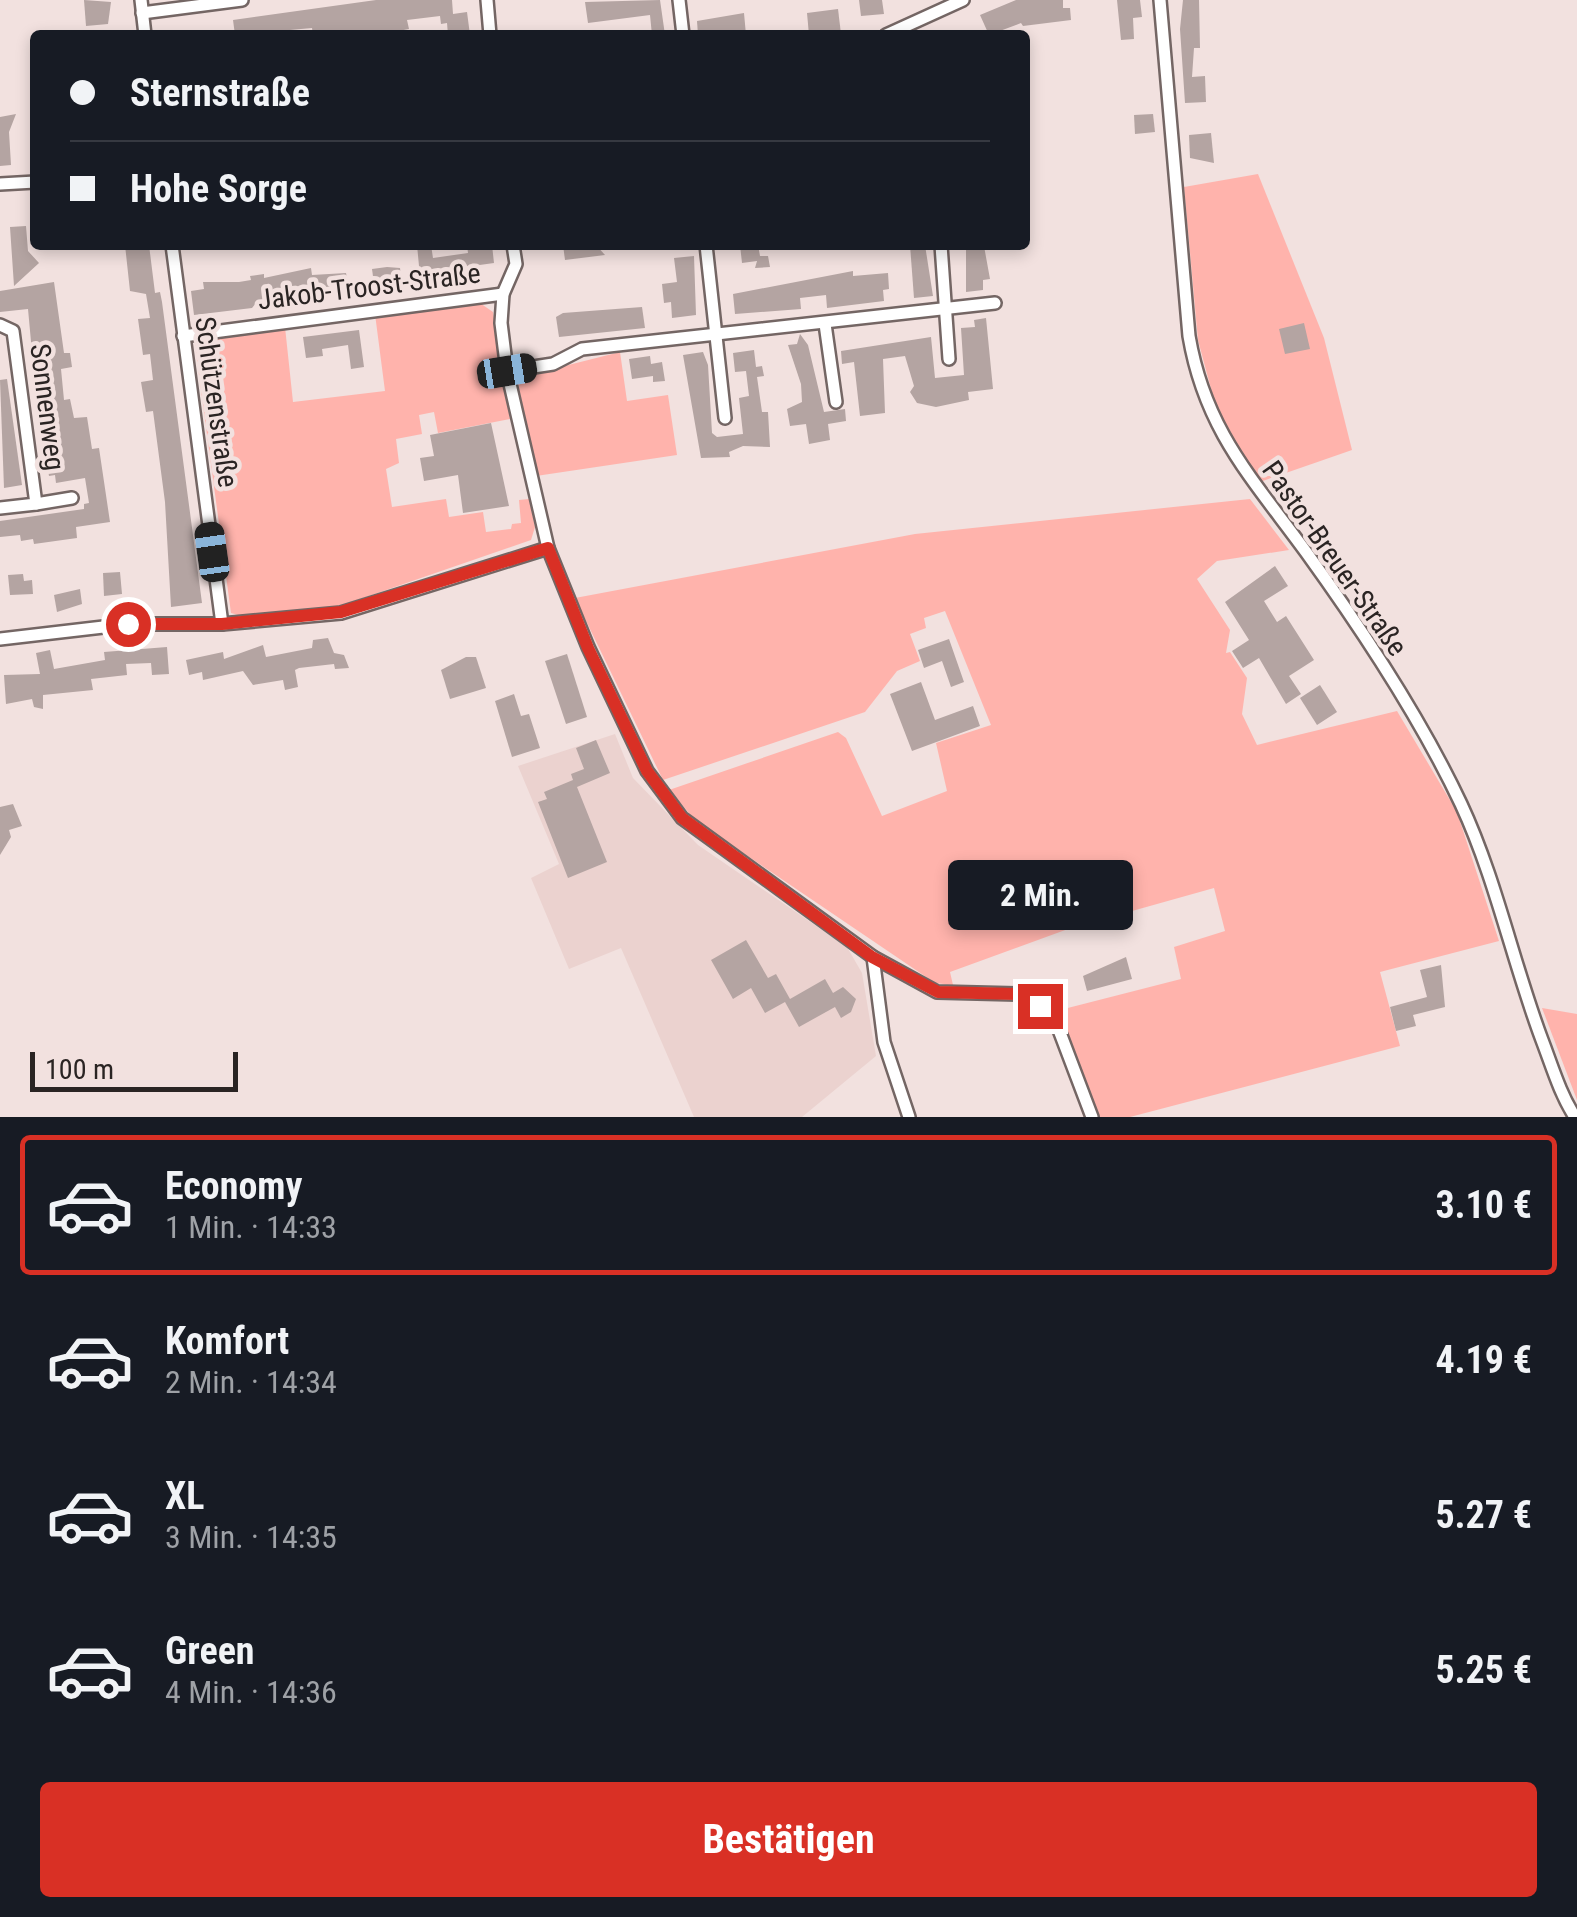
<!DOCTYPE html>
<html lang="de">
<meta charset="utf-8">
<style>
:root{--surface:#171b24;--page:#242831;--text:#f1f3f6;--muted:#9ea1a6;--line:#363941;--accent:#d93025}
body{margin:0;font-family:"Roboto Condensed",sans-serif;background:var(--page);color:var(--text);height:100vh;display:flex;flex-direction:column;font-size:38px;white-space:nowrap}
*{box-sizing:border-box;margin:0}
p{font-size:32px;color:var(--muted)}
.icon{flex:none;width:55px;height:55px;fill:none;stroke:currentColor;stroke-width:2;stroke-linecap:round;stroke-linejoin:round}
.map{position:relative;height:1117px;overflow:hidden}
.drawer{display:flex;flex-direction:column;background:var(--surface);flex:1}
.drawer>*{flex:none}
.top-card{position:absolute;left:30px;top:30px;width:1000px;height:220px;border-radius:10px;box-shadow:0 5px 15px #0003;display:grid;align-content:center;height:220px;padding:0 40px;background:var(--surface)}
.scale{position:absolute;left:30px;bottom:25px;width:208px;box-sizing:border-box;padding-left:10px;border:5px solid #2a2423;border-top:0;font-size:28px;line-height:35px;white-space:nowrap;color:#2a2423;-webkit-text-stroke:8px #f2e1df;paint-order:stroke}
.end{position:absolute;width:45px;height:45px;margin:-22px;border:12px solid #d93025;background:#fff;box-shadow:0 0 0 5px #fff}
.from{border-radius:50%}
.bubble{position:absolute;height:70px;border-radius:10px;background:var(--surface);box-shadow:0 5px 15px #0003;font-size:32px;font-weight:700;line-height:70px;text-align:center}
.car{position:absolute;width:30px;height:60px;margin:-30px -15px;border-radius:12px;box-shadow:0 0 8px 2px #0007;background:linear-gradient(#222 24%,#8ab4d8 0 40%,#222 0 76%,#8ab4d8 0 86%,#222 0)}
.top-card b{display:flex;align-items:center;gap:35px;height:95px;font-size:38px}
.top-card b+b{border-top:2px solid var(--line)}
.top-card i{width:25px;height:25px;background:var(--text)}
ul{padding:18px 0 0;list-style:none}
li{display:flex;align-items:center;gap:30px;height:140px;margin:0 20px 15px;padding:0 20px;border:5px solid transparent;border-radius:10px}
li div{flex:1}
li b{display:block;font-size:38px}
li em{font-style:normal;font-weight:700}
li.on{border-color:var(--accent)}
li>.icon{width:90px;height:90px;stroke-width:1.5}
.cta{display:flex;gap:20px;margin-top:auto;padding:20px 40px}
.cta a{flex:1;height:115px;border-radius:10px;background:var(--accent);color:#fff;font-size:40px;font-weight:700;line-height:115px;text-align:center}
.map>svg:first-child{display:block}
.built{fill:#ebd2cf}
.green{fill:#ffb3ac}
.building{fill:#b4a4a2}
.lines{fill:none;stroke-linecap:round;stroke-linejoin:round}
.street-casing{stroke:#746664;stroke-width:16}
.street{stroke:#fff;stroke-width:11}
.route{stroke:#d93025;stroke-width:12}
.labels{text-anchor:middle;stroke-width:9;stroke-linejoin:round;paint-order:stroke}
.street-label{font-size:28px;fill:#2a2423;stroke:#f2e1df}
</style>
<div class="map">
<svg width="1577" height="1117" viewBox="0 0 1577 1117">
<rect width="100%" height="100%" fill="#f2e1df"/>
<polygon class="built" points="615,734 633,778 698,845 847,947 862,973 876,1056 802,1117 694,1117 621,948 569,969 531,878 559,864 518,766"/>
<g class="green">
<polygon points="1258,174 1324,338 1352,450 1260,482 1219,419 1198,340 1184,187"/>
<polygon points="477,301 493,312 510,419 438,433 434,412 419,415 422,434 396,439 399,463 386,469 392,507 446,499 449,517 483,512 486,532 511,529 512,524 521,523 519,500 529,499 535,527 531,540 337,607 242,616 231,613 195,345 201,338 285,327 293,402 385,391 375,314"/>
<polygon points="620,352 627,401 668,395 677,455 536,476 517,378"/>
<polygon points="1250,499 1289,550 1217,561 1197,579 1230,630 1226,653 1230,652 1247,678 1242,714 1257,745 1397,711 1457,812 1499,941 1380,972 1400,1046 1130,1117 1099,1117 1056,1011 1181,979 1174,947 1225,931 1214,888 1068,929 950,972 953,985 935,983 696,821 669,790 838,732 846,738 882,816 947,791 936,743 991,725 945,611 924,618 926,628 910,634 920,661 897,671 865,712 663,780 575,598 915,534"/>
<polygon points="1542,1008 1577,1014 1577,1100"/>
</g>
<g class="building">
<polygon points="84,0 111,2 108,24 86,26"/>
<polygon points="376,0 452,0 453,14 467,12 470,35 448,35 447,23 441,24 440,16 407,20 409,29 377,35 313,35 312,28 235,35 233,20"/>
<polygon points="660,0 665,35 652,35 650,15 588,23 585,2"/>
<polygon points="859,0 882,0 884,14 861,16"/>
<polygon points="1016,0 1063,0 1063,8 1070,8 1071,20 1023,26 1021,23 989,35 980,15"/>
<polygon points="1117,0 1140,0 1142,17 1133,18 1134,39 1121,40"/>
<polygon points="1183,0 1199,0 1200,48 1194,48 1192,77 1205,76 1206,102 1185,103 1180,29"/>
<polygon points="838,9 841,34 809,35 807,13"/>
<polygon points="744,13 746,35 698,35 697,21"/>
<polygon points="16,114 9,132 11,165 0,166 0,117"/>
<polygon points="1153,114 1155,132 1135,134 1134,115"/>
<polygon points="1211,133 1214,163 1190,158 1189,135"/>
<polygon points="26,226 28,251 39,263 14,286 10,227"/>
<polygon points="125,245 149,245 155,293 160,292 162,302 202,603 171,607 165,502 153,411 146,412 141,382 153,380 150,354 143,355 138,319 150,318 146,294 130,291"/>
<polygon points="417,245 431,245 433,258 468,253 467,245 492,245 494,263 465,267 466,274 429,279 426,284 410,267 419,266"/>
<polygon points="563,245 596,245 605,255 565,260"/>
<polygon points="740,245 758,245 760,256 768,256 770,267 755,268 757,261 742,263"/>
<polygon points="910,245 925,245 933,296 914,298"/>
<polygon points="984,246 990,279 983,280 983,290 966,292 966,248"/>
<polygon points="694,256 696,315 672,318 671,302 664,303 662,284 677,282 674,258"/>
<polygon points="387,267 400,268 402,284 375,291 372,269"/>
<polygon points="311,268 312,275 346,273 350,294 256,303 252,308 194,315 191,291 204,289 203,282 239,282 251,280 250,276 264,274 264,278"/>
<polygon points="853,271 853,276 888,273 889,289 883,290 884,301 827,308 826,295 800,298 801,309 735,314 733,294"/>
<polygon points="54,282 64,353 70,353 72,367 61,369 64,400 70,399 74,418 87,417 92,449 99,448 110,522 76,527 77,538 34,544 33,539 21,541 20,535 0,537 0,521 84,509 84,504 89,503 85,478 56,483 55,475 49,476 44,445 51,444 44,386 39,386 34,374 28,309 0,312 0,291"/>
<polygon points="642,307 645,328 559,337 556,317 563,313"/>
<polygon points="986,318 993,389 968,392 969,400 936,407 917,403 910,392 914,386 905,356 883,359 885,413 860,416 854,362 842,364 841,351 931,337 935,378 964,375 961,328 975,327 974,320"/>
<polygon points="1304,323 1310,349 1285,354 1279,329"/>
<polygon points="359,330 364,367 351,369 348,345 322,349 323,356 306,358 303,337"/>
<polygon points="800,334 808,345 824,412 845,409 846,421 828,424 830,440 809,444 806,424 790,426 787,409 802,402 801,384 788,345 797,344"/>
<polygon points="754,350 756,367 762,366 764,376 757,377 762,412 768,412 770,447 743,446 729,452 730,457 701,458 683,355 703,352 708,365 712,433 717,437 743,434 739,398 749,396 746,371 735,372 733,353"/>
<polygon points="650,356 651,364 662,362 665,381 653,382 653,376 632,379 629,359"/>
<polygon points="7,379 22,485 4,488 0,380"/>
<polygon points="491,423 509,506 463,513 458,475 424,481 420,458 434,456 430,435"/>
<polygon points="1275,566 1288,586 1264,601 1277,622 1286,616 1314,660 1289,676 1301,694 1286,704 1259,658 1243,668 1232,651 1249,640 1225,602"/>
<polygon points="120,572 122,594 104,596 103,573"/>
<polygon points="23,574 24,581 32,580 33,594 10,595 8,575"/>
<polygon points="80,589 82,604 57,612 54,595"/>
<polygon points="328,638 334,653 344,655 349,668 335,669 334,664 299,668 295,670 298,687 285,690 283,680 253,685 243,671 203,680 202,672 189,675 186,660 223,652 224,659 263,645 266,657 312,648 313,640"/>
<polygon points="949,639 964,682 951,687 942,661 924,668 918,650"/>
<polygon points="167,647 169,674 152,675 151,663 126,664 127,675 91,679 93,690 43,695 43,709 34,707 32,699 6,704 4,675 40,674 36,653 50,650 54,669 105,660 104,652"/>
<polygon points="567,654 587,717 566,724 545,661"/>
<polygon points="466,657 476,657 486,688 450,699 441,670"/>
<polygon points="921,682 935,720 973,706 980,726 912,751 890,694"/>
<polygon points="1320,685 1337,712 1317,725 1300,698"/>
<polygon points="514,694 521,716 529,714 540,748 512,757 495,701"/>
<polygon points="596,740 610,773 577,787 607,862 568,878 538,802 547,799 544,792 573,780 571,774 584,769 576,748"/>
<polygon points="13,804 22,826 9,830 11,837 0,855 0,807"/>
<polygon points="746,940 768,978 776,974 790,999 825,979 833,993 843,987 856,999 851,1012 841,1018 835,1007 799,1027 785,1002 765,1013 751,988 733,999 711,960"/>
<polygon points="1126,957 1132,979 1087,991 1083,976"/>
<polygon points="1441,965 1445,1007 1413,1015 1416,1026 1396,1031 1390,1007 1427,997 1420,970"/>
</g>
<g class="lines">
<g class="street-casing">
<g id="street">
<polyline points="141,0 145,35"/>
<polyline points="487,0 490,35"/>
<polyline points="679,0 683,35"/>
<path d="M 1160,0 L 1189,336 C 1205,430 1252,478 1306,552 C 1361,628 1421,719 1461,804 C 1496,879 1513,963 1542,1040 C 1552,1066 1560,1094 1575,1117"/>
<polyline points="142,13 242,0"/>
<polyline points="886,35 963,0"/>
<polyline points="0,184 35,182"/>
<polyline points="172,245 222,624"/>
<polyline points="513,245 516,264 503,294 501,323 507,371 548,548 588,647 647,771 682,818 873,957 937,992 1017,994 1040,1007 1059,1030 1092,1117"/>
<polyline points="706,245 725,418"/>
<polyline points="941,245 949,359"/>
<polyline points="825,324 836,402"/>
<polyline points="0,325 13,331 36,504 0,508"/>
<polyline points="183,336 503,294"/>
<polyline points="507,371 553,364 582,349 995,303"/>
<polyline points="36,504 72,498"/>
<polyline points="0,639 129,624 222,624 341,613 548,548"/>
<polyline points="873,957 884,1042 909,1117"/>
</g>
</g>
<use href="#street" class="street"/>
</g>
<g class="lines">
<polyline class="route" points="128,624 222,624 341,612 548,548 588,648 647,771 682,818 872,957 938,992 1017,994 1040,1006"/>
</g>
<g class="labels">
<g class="street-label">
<text transform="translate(369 286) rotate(-7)" y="10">Jakob-Troost-Straße</text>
<text transform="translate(217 402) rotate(82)" y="10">Schützenstraße</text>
<text transform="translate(48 407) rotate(83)" y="10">Sonnenweg</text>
<text transform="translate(1335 558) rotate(55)" y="10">Pastor-Breuer-Straße</text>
</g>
</g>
</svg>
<div class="scale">100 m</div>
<i class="end from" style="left:128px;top:624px"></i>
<i class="end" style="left:1040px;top:1006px"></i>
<div class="bubble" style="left:948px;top:860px;width:185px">2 Min.</div>
<i class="car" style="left:507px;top:371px;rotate:81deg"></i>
<i class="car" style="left:212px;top:552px;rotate:352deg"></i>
<div class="top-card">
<b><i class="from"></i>Sternstraße</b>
<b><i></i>Hohe Sorge</b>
</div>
</div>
<section class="drawer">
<ul>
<li class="on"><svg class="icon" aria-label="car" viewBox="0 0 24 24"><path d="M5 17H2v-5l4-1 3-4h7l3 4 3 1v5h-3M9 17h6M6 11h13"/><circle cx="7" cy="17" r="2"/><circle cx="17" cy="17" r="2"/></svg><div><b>Economy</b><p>1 Min. · 14:33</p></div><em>3.10 €</em></li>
<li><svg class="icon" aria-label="car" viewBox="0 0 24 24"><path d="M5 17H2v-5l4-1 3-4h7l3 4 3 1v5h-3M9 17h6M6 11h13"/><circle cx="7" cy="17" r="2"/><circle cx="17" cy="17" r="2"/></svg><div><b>Komfort</b><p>2 Min. · 14:34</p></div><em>4.19 €</em></li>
<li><svg class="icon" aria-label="car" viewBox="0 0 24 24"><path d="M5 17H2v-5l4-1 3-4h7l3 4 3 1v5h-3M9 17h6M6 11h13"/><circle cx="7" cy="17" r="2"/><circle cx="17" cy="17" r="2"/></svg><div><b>XL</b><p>3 Min. · 14:35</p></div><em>5.27 €</em></li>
<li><svg class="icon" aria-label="car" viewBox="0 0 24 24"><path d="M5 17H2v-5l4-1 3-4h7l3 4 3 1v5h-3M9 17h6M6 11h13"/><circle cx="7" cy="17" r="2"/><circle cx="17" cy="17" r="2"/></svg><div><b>Green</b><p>4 Min. · 14:36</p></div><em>5.25 €</em></li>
</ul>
<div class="cta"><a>Bestätigen</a></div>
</section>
